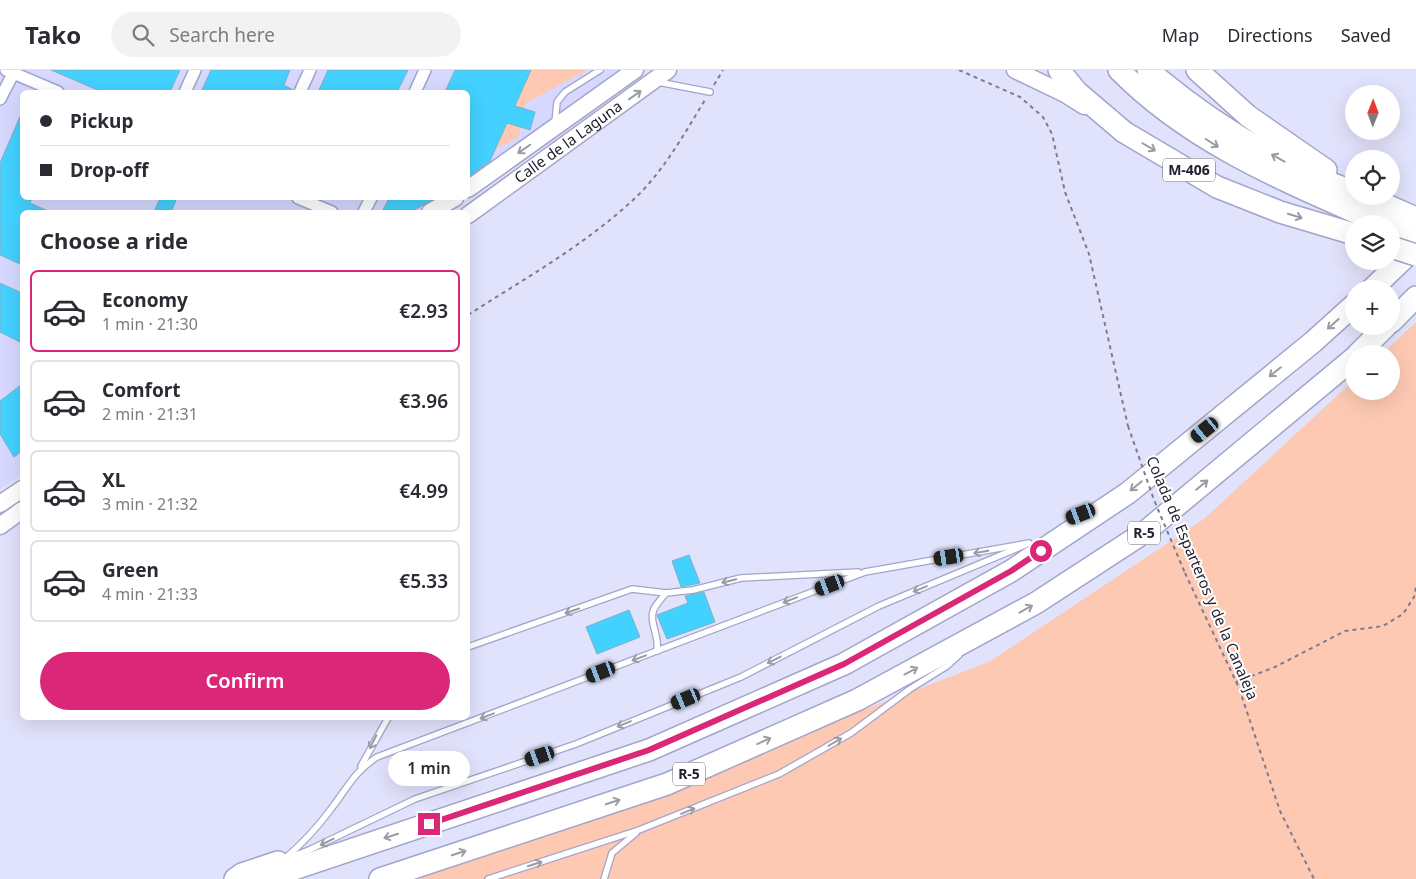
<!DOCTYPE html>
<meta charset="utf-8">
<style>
:root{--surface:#fff;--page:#f2f2f3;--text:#2b2b33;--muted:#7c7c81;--line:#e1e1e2;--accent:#db2777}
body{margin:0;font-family:"Noto Sans",sans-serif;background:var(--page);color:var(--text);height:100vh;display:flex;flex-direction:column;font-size:19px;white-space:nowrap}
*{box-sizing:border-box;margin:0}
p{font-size:16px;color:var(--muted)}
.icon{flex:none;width:28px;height:28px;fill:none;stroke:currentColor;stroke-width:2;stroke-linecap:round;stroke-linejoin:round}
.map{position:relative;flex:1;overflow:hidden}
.sheet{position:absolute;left:20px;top:140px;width:450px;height:510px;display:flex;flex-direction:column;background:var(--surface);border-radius:8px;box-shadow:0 5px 20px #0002}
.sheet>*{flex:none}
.banner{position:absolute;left:20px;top:20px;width:450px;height:110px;border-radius:8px;box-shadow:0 5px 20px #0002;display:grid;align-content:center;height:110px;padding:0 20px;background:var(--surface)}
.needle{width:32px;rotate:1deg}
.buttons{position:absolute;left:1345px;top:15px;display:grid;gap:10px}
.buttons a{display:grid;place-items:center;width:55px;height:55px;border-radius:50%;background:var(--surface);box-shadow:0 5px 20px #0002;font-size:25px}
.end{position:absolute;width:22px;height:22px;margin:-11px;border:6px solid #db2777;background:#fff;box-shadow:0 0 0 2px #fff}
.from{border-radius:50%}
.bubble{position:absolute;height:35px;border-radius:18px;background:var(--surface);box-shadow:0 5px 20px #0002;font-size:16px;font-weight:600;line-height:35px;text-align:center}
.car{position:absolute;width:15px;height:30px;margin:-15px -8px;border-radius:6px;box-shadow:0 0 4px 1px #0007;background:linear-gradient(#222 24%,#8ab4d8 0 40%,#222 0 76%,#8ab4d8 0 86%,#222 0)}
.banner b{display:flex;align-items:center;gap:18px;height:48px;font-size:19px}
.banner b+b{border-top:1px solid var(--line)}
.banner i{width:12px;height:12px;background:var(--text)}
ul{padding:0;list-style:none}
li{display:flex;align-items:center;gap:15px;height:82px;margin:0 10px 8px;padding:0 10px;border:2px solid var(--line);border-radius:8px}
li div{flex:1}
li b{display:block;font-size:19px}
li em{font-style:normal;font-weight:600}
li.current{border-color:var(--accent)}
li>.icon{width:45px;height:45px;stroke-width:1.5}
h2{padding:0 20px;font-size:22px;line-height:60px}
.cta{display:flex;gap:10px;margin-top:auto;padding:10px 20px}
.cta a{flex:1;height:58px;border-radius:30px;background:var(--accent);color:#fff;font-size:20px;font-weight:600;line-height:58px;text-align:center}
header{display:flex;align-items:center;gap:30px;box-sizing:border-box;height:70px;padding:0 25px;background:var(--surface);border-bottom:1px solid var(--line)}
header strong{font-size:24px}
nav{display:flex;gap:28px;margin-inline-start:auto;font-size:18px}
.search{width:350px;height:45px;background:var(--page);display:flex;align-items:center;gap:12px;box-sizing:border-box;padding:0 18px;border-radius:28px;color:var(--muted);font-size:19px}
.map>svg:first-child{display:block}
.built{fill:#d6d8ff}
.green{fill:#fdc9b3}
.building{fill:#43d1ff;stroke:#81b0c3}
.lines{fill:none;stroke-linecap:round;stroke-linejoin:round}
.lane-casing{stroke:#a3a4cb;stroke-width:8}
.street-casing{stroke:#a3a4cb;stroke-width:14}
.secondary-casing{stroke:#a3a4cb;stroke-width:19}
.highway-casing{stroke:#a3a4cb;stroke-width:24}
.path{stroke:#7c7c90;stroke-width:2;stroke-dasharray:4 4;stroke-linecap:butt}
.lane{stroke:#fff;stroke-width:5.5}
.street{stroke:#fff;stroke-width:11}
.secondary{stroke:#fff;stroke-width:16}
.highway{stroke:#fff;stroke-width:21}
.highway-bridge-casing{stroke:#a3a4cb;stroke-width:24;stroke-linecap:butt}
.path-bridge{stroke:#7c7c90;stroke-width:2;stroke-dasharray:4 4;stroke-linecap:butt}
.highway-bridge{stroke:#fff;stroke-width:21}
.oneway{stroke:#9b9ba2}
.route{stroke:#db2777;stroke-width:6}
.labels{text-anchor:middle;stroke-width:4;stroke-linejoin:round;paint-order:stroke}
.shield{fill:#fff;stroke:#64646e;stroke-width:1}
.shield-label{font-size:14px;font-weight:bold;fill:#212130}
.street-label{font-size:15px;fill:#212130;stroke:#fff}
</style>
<header>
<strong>Tako</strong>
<div class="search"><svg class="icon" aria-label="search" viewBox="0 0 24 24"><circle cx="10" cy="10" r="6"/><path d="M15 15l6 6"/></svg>Search here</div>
<nav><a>Map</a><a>Directions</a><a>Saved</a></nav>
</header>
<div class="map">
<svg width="1416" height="809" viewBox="0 0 1416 809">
<rect width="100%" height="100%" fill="#e1e2fb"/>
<polygon class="built" points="0,0 618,0 499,96 468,116 468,22 22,22 22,128 450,128 427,142 22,142 22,405 0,419"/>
<g class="green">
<polygon points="530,0 587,0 526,33 518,68 495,79"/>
<polygon points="1416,252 1416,809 419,809 989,592 1204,449 1354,310 1354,321 1391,321 1391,284 1382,284"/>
</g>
<g class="building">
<polygon points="51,0 180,0 170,22 102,22"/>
<polygon points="211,0 290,0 284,15 293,20 293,22 201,22"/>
<polygon points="328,0 408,0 397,22 318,22"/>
<polygon points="455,0 531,0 515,36 535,42 530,60 507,53 490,91 468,107 468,22 445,22"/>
<polygon points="22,42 22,128 32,128 30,133 50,142 22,142 22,195 0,185 0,93"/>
<polygon points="160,128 177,128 171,142 154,142"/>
<polygon points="389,128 435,128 411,142 382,142"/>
<polygon points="0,213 22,223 22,273 0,262"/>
<polygon points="22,314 22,381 14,387 0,364 0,331"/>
<polygon points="689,485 700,513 681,517 672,491"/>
<polygon points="704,522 715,552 667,569 657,545 688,533 685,526"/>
<polygon points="629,540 640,567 597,584 586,557"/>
</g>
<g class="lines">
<g class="lane-casing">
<g id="lane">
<polyline points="658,12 710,22"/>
<polyline points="555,53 557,32 565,22 600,0"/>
<polyline points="468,577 632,519 666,523 693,520 741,508 858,502"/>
<path d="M 657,581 C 660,566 648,551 654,539 C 657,533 662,528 666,523"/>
<polyline points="361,696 388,648"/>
<polyline points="286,789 309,780 415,729 576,674 741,607 879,536 1025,475"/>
<path d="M 283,790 C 301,775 317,758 331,739 C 348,717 354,702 377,687 L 865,502 L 1029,473"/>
<polyline points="488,809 639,760 779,704 851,663 910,619 947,596 959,585"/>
<polyline points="604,809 612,783 636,763"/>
</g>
</g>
<g class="street-casing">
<g id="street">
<polyline points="6,0 58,22"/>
<polyline points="185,22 195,0"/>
<polyline points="300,22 310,0"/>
<polyline points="415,22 425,0"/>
<polyline points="0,29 15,0"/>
<polyline points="298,128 332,142"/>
<polyline points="364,142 371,128"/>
</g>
</g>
<g class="secondary-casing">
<g id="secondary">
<polyline points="1015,0 1065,24 1084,36"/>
<polyline points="468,119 635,0"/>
<polyline points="430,142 455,128"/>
<path id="s1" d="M 468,145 L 668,0"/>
<polyline points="0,434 22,419"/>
<polyline points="0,456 22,440"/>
</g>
</g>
<g class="highway-casing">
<g id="highway">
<polyline points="1059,0 1077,22 1124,62 1217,117 1280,142 1354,164"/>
<path d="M 1119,0 C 1193,75 1288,112 1382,154"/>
<path d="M 1148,0 C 1209,52 1278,95 1354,122"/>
<polyline points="1197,0 1248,46 1326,100"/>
<polyline points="1366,126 1416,148"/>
<polyline points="1391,158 1416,169"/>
<polyline points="1372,219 1416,177"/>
<polyline points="1391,252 1416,227"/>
<polyline points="1358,284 1386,256"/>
<polyline points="235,809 242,804 278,792"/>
<polyline points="264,809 649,680 844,594 1011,501 1128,423 1313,272 1354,235"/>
<polyline points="380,809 667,714 857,630 1036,533 1145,462 1354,288"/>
</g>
</g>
<g class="path">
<polyline points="959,0 1020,27 1043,47 1052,64 1065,122 1089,184 1128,356"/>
<polyline points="714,15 723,0"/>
<path d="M 468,245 C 524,209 585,175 634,129 C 664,101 684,64 705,30"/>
<polyline points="1185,503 1239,618 1280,741 1314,809"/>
<polyline points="1236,612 1275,597 1345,561 1383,556 1403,544 1414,527 1416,517"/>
</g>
<use href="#lane" class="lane"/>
<use href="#street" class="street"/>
<use href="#secondary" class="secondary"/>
<use href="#highway" class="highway"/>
<g class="highway-bridge-casing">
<polyline id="highway-bridge" points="1391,177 1416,185"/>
</g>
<polyline class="path-bridge" points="1128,356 1154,430 1185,503"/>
<use href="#highway-bridge" class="highway-bridge"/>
</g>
<defs><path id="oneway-shaft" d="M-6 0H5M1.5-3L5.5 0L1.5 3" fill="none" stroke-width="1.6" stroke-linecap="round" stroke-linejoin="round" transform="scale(1.25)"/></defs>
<g class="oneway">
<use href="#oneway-shaft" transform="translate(635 25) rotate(-36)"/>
<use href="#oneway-shaft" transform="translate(1212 73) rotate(32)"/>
<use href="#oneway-shaft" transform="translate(1149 77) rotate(30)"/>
<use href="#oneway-shaft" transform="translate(524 79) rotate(145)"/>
<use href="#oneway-shaft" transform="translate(1278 88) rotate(-151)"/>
<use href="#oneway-shaft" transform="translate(1295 146) rotate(17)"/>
<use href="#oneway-shaft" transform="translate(1333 254) rotate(138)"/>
<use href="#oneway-shaft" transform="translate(1275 302) rotate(141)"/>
<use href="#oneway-shaft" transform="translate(1202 415) rotate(-40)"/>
<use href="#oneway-shaft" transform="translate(1136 416) rotate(141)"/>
<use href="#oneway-shaft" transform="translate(981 482) rotate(170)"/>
<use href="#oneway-shaft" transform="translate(729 511) rotate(166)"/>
<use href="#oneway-shaft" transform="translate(920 519) rotate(158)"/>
<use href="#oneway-shaft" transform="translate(790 530) rotate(159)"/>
<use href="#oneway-shaft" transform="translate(1026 539) rotate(-29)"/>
<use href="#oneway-shaft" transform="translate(572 541) rotate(161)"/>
<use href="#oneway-shaft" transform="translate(639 588) rotate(159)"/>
<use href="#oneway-shaft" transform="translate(774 590) rotate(153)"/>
<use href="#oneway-shaft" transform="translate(911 601) rotate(-28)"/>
<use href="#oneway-shaft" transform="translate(487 646) rotate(159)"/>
<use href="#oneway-shaft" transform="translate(624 654) rotate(158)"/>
<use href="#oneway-shaft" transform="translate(764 671) rotate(-24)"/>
<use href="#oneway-shaft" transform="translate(373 672) rotate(117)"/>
<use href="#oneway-shaft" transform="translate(835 672) rotate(-30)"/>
<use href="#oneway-shaft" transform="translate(613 732) rotate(-18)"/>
<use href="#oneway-shaft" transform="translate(688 741) rotate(-22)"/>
<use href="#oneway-shaft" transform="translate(391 766) rotate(162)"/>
<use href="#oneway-shaft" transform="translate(327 772) rotate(154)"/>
<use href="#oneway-shaft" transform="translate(459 783) rotate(-18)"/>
<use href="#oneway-shaft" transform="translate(535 794) rotate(-18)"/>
</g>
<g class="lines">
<polyline class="route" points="429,754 649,680 844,594 1011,501 1041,481"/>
</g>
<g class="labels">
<g class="shield">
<rect x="1163" y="88.5" width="52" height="23" rx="4"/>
<rect x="1128" y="451.5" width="32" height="23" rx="4"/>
<rect x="673" y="692.5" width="32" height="23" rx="4"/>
</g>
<g class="shield-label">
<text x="1189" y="105">M-406</text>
<text x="1144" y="468">R-5</text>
<text x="689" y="709">R-5</text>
</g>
<g class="street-label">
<text dy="5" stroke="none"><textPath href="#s1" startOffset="124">Calle de la Laguna</textPath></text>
<text transform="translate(1202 508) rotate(67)" y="5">Colada de Esparteros y de la Canaleja</text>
</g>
</g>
</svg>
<div class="buttons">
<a><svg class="needle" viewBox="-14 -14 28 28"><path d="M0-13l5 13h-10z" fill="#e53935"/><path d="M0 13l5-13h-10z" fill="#7c7c81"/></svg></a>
<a><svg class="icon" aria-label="locate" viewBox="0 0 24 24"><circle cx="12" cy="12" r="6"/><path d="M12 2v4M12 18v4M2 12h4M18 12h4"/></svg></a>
<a><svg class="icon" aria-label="layers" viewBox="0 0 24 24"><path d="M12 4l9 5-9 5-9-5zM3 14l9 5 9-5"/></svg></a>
<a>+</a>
<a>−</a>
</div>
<i class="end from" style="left:1041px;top:481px"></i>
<i class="end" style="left:429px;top:754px"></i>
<div class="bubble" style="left:388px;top:681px;width:82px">1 min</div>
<i class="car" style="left:1205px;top:360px;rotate:231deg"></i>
<i class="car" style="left:1081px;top:444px;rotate:249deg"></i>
<i class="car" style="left:949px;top:487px;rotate:261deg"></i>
<i class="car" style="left:830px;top:515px;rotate:249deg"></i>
<i class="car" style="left:601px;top:602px;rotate:249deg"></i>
<i class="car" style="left:686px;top:629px;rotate:248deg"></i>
<i class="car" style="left:540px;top:686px;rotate:251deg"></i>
<div class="banner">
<b><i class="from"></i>Pickup</b>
<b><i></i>Drop-off</b>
</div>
<section class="sheet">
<h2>Choose a ride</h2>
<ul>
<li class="current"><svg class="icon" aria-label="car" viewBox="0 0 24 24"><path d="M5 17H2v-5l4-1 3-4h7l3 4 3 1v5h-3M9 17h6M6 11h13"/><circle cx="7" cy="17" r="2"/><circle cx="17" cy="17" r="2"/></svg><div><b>Economy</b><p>1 min · 21:30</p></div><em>€2.93</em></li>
<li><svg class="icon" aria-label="car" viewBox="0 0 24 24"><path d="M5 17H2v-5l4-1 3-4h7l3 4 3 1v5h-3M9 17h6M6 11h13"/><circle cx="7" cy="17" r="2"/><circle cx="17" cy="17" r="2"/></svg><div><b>Comfort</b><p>2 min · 21:31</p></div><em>€3.96</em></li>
<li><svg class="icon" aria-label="car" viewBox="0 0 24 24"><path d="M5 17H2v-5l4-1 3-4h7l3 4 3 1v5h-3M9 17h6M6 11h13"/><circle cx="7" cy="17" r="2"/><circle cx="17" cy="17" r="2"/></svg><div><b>XL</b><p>3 min · 21:32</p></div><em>€4.99</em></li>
<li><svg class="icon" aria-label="car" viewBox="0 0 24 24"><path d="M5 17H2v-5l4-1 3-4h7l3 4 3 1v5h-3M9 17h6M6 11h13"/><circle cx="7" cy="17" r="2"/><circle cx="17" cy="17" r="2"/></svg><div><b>Green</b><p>4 min · 21:33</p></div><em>€5.33</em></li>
</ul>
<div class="cta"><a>Confirm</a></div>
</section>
</div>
